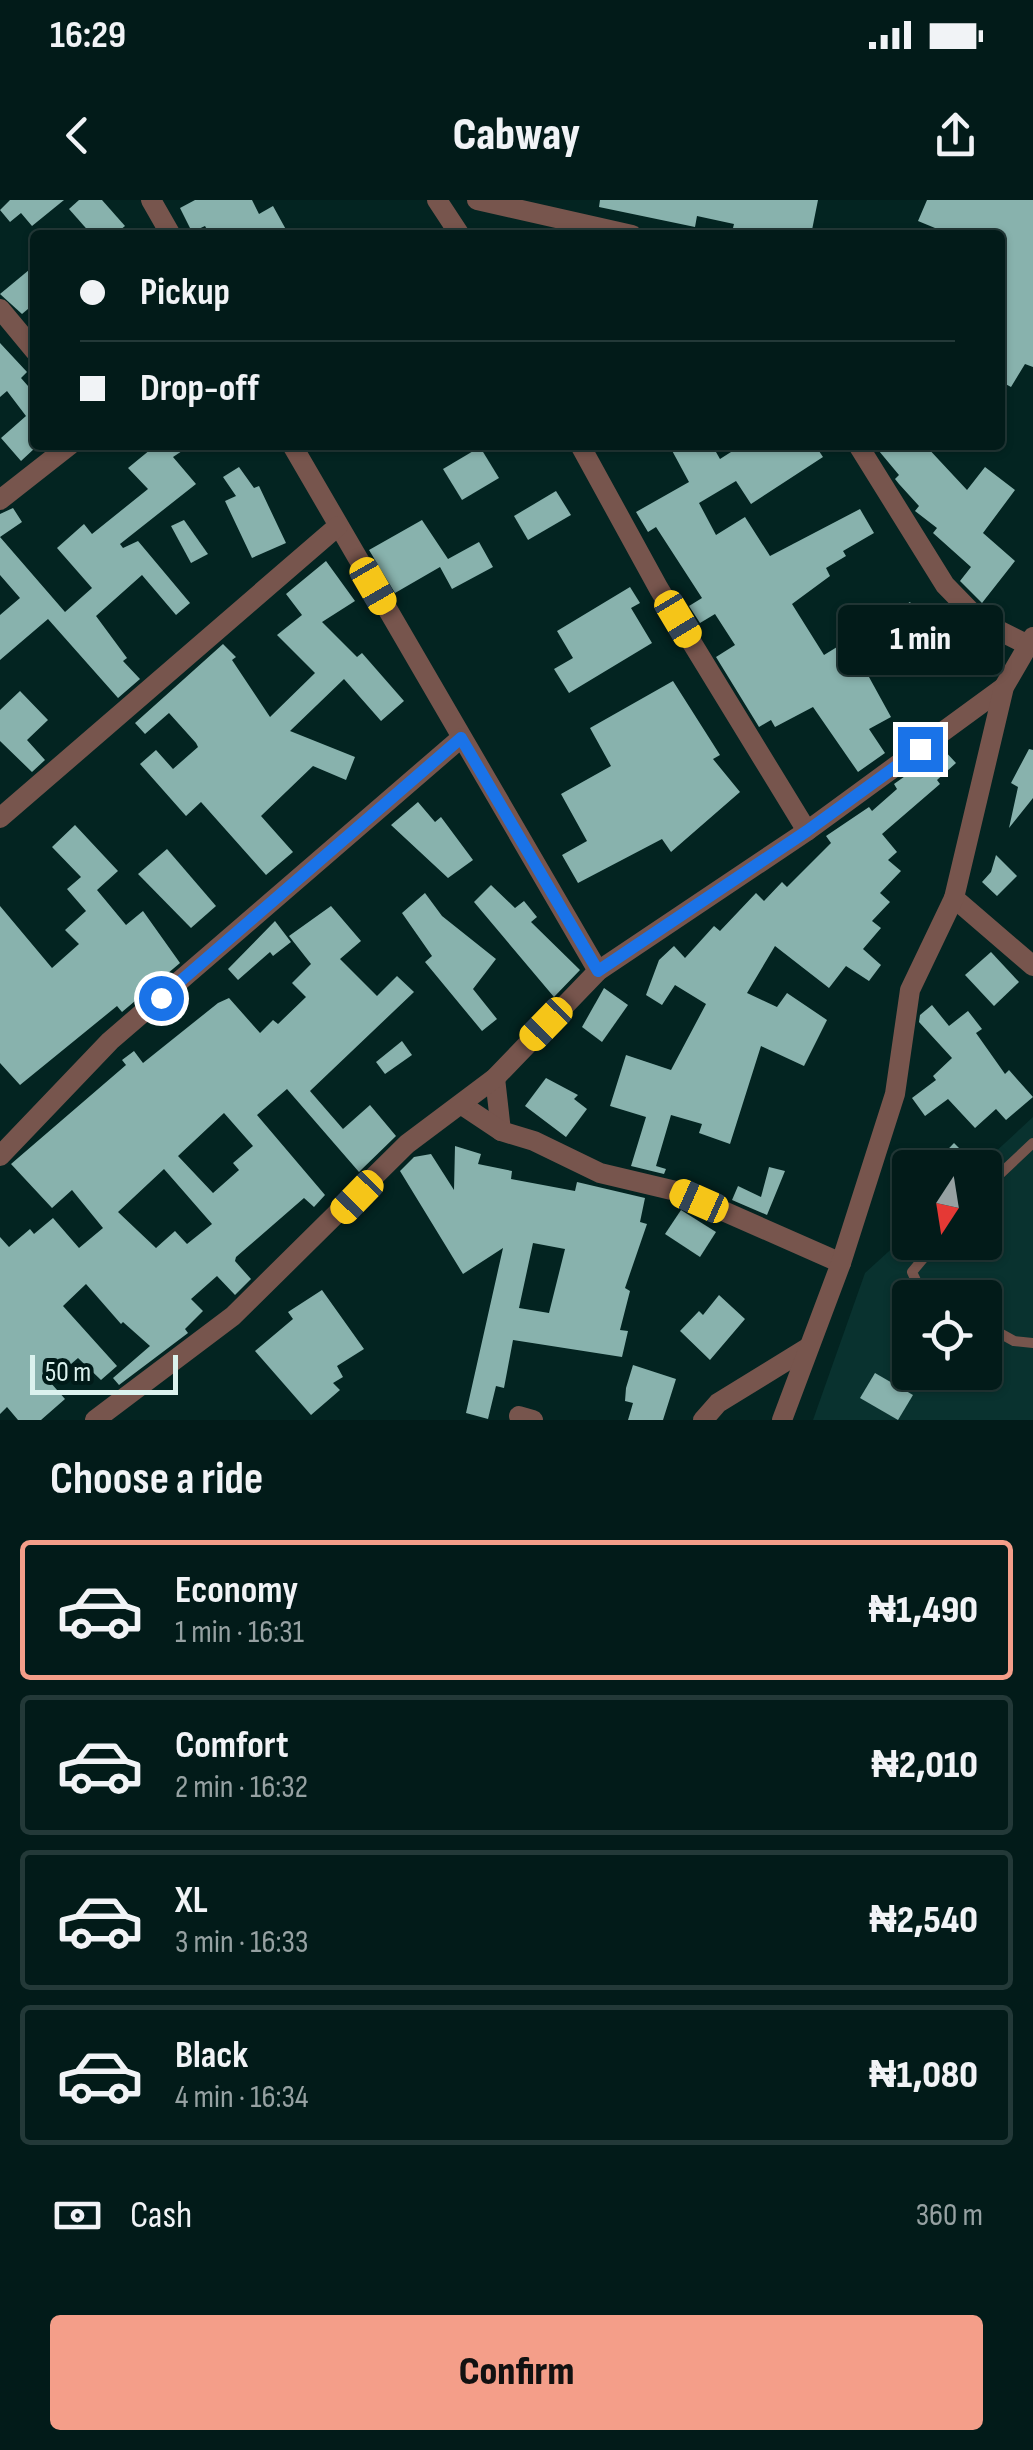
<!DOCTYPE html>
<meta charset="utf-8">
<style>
:root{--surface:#021b19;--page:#0c2422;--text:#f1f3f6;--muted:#96a1a2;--line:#233938;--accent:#f49e89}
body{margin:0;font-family:"Sofia Sans Condensed",sans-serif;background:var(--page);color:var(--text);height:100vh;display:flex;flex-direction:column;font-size:38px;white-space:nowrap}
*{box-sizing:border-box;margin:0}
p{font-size:32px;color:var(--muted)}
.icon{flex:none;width:55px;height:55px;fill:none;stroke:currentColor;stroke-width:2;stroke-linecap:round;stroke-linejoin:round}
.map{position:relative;height:1220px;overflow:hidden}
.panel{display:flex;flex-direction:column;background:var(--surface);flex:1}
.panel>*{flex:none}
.hud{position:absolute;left:30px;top:30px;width:975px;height:220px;border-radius:10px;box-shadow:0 2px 8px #0004,0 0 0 2px var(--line);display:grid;align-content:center;height:220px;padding:0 50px;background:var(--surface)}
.needle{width:65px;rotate:192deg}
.buttons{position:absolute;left:892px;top:950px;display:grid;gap:20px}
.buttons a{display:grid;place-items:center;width:110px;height:110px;border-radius:10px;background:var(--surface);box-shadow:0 2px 8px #0004,0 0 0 2px var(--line);font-size:50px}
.scale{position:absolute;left:30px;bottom:25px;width:148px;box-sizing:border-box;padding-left:10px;border:5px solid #dbf2ee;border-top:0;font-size:28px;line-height:35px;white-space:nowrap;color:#dbf2ee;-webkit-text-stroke:8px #001a18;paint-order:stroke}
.end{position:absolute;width:45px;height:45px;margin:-22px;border:12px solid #1a73e8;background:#fff;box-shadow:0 0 0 5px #fff}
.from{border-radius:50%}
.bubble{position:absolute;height:70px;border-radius:10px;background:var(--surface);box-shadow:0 2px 8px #0004,0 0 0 2px var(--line);font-size:32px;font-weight:800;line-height:70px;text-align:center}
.car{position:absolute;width:30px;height:60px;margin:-30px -15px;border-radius:12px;box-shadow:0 0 8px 2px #0007;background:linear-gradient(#f5c518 24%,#345 0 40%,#f5c518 0 76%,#345 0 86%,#f5c518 0)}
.hud b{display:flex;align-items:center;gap:35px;height:95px;font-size:38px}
.hud b+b{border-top:2px solid var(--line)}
.hud i{width:25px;height:25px;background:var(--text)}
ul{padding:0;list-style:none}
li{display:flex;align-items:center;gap:30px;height:140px;margin:0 20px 15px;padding:0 30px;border:5px solid var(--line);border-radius:10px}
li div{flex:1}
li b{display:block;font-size:38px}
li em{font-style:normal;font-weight:800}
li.selected{border-color:var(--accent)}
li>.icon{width:90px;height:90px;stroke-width:1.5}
h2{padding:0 50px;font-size:45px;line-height:120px}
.pay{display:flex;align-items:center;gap:25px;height:110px;padding:0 50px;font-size:38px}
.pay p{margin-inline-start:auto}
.button{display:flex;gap:20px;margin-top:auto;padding:20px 50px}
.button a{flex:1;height:115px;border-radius:10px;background:var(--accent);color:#111;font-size:40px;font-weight:800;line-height:115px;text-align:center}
.status{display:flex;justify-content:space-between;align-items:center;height:70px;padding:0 50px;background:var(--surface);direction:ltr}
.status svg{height:28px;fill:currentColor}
header{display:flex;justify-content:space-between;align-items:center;height:130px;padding:0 50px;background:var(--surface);font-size:45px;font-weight:800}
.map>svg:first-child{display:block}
.built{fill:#09322f;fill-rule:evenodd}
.building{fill:#88b2ad;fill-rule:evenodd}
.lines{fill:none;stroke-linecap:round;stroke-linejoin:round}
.service{stroke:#77554d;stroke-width:10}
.minor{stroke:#77554d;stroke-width:20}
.route{stroke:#1a73e8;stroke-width:12}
</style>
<div class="status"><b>16:29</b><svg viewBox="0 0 49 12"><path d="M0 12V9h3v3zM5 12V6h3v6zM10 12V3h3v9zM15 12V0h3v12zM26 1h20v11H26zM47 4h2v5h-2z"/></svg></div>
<header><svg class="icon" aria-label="back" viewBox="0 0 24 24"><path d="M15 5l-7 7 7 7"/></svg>Cabway<svg class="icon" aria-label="share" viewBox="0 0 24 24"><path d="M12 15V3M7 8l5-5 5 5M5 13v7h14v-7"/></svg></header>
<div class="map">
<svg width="1033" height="1220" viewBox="0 0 1033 1220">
<rect width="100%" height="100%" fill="#032421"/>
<path class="built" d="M 1033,917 L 1033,1220 L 813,1220 L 865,1073 L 910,1032 L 910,1042 L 985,1042 L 985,968 L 979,967 ZM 910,1098 L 985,1098 L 985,1172 L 910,1172 Z"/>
<g class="building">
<polygon points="10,0 64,0 32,26 21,13 10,22 0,10"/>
<polygon points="79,0 102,0 125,26 114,35 92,35 69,9"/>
<polygon points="195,0 252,0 259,14 273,6 289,35 210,35 205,26 192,32 180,8"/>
<polygon points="600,0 818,0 811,35 744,35 732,32 734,24 697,16 695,27 599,7"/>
<polygon points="927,0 1033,0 1033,167 1025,164 1011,187 1000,181 1000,35 952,35 918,21"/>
<polygon points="35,65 35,103 22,114 0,94"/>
<polygon points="0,143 27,172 21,178 35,194 35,248 21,261 1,238 26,216 7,191 0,197"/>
<polygon points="156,245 191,245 173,257 196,284 120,344 123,348 138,341 190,403 176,415 142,375 96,416 127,458 123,461 140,479 118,498 48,419 0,460 0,415 20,398 0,375 0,314 13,308 22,322 0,337 65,412 92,388 57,348 84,324 92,334 148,289 128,268"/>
<polygon points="669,245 712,245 720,259 742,245 815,245 823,257 751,304 736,281 699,303 716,335 745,317 770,356 860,309 874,333 843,351 846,356 826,368 830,376 792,404 824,455 910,402 919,416 932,406 959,443 946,453 928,429 864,468 891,517 869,529 885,553 858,572 813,507 775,527 771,520 759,527 716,457 735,445 715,414 700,423 689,406 702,398 656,327 648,332 636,312 689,282"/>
<polygon points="874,245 925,245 967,290 985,267 1015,290 983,333 1015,361 982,403 960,381 971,367 933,333 937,328 915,311 919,306 899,284 895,279 899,275"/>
<polygon points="480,247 499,278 462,300 443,269"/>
<polygon points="239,267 254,288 259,286 286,343 252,358 225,301 236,296 223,277"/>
<polygon points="556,291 571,315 528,340 514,316"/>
<polygon points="184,320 208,354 191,363 171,326"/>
<polygon points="422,320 448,359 479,342 493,367 452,389 440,367 395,393 369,350"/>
<polygon points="326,361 355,401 322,422 357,457 362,453 404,501 381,521 344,479 290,531 355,557 346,580 313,566 261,616 293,652 266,675 201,602 186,616 140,564 156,550 173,569 198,547 196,543 169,513 145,534 135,523 223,444 236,457 232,460 270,517 315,473 277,435 302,415 286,394"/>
<polygon points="630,387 640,403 631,408 652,443 569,493 554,469 573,458 557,431"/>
<polygon points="673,481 720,555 713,559 740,592 671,652 662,639 578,683 562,655 587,641 561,594 611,566 590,528"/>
<polygon points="20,491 48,520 27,540 45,560 32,572 0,541 0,510"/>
<polygon points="943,549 956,563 937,580 940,584 882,634 897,652 888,660 901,671 880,693 890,702 872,721 881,728 863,749 881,765 869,781 846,766 829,788 775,746 747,793 777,807 787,793 827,820 804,866 761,846 730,944 699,933 702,924 671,915 656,966 666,969 664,974 631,966 646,917 610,906 626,855 671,870 706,804 675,785 662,805 646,795 659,760 674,746 685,758 714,726 720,731 756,693 764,701 782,682 787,687 831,643 826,636 869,607 872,611 897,589 894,584"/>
<polygon points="1029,549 1033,550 1033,598 1009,628 1018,587 1011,583"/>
<polygon points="418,602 435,622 441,617 473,660 448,678 391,625"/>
<polygon points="75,625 118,671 97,690 126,725 143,711 180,763 122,812 117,806 20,885 0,863 0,706 52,768 79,744 65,730 86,711 67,689 81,677 52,647"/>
<polygon points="167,649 216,706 191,728 138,674"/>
<polygon points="996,655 1017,676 997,696 982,682 991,672"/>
<polygon points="491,685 515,708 524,701 537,717 531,722 580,770 554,797 474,702"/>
<polygon points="425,693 442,716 496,759 473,789 497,819 482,831 425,762 432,756 402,713"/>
<path d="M 331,706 L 361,741 L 340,759 L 377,796 L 397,776 L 414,792 L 310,891 L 343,929 L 370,905 L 396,936 L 359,972 L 287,889 L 257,915 L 325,995 L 314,1007 L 304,998 L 236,1057 L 235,1061 L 251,1079 L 235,1095 L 217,1076 L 191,1099 L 203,1111 L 185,1129 L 188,1133 L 119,1185 L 113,1178 L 150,1146 L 123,1122 L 121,1124 L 86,1084 L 63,1106 L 117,1166 L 101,1180 L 78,1158 L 50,1182 L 65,1199 L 41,1220 L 18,1220 L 7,1207 L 0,1214 L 0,1037 L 9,1047 L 30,1029 L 34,1034 L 53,1018 L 79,1048 L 103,1028 L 72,990 L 52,1008 L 11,964 L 126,865 L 122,860 L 134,851 L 143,863 L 218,803 L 229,798 L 260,833 L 273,820 L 278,824 L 306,797 L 292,783 L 311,764 L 289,736 ZM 224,913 L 253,946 L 233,963 L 239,970 L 213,993 L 178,956 ZM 164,969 L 212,1024 L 187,1044 L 175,1031 L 156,1048 L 118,1012 Z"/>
<polygon points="275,721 291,742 273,756 270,752 238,780 228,769"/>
<polygon points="991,752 1019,782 994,806 965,775"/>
<polygon points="604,788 628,805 602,842 582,827"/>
<polygon points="932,805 949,826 968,811 982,829 976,833 1005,874 1009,870 1033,897 1006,920 996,909 975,928 948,899 925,916 912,898 936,880 933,876 952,858 919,822 920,815"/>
<polygon points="402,841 412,855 385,874 376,862"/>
<polygon points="546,878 578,895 574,899 587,909 566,937 525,906"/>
<polygon points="954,943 979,968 930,968"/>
<path d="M 455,946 L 481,954 L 478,964 L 512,971 L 511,979 L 575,991 L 577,982 L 645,998 L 640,1022 L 647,1024 L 625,1088 L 630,1091 L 620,1130 L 628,1131 L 622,1157 L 513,1140 L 504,1188 L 496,1186 L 488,1219 L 466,1213 L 503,1048 L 463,1074 L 400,971 L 414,957 L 431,954 L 454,990 ZM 533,1043 L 565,1049 L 549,1113 L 519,1108 Z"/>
<polygon points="769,967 785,971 767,1015 732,1000 738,986 761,997"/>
<polygon points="681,1010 716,1032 700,1057 665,1034"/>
<polygon points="322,1090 364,1149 337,1166 343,1177 333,1183 340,1190 311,1215 255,1151 293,1119 288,1112"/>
<polygon points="719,1095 745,1119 710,1160 680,1131 699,1111 703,1115"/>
<polygon points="633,1165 676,1179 663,1220 628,1220 633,1203 625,1201 626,1188"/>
<polygon points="875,1173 913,1195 898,1220 860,1198"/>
</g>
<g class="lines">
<g class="service">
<polyline points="985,988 1033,943"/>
<polyline points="935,1098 920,1089 912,1072 937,1042"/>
<polyline points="985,1125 1014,1141 1033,1143"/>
</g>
<g class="minor">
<polyline points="151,0 171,35"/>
<polyline points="437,0 460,35"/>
<polyline points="477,0 632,35"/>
<polyline points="0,109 35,151"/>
<polyline points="292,245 598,771"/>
<polyline points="580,245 659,389 807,631"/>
<polyline points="858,245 945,385 980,421 1026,444"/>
<polyline points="0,300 70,245"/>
<polyline points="0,618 338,326"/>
<polyline points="954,698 1033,766"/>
<polyline points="495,878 501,931"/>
<polyline points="462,905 501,931 534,941 600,973 680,992 841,1063"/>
<polyline points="0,956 110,841 461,538"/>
<polyline points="519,1216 533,1220"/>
<polyline points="95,1220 233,1116 407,944 495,878 598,771 807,631 1004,487"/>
<polyline points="703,1220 718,1203 809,1147"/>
<polyline points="782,1220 841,1063 895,894 910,790 954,698 1004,487 1033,437"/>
</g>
</g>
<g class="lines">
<polyline class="route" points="161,798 461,538 598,771 807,631 920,549"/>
</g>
</svg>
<div class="buttons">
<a><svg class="needle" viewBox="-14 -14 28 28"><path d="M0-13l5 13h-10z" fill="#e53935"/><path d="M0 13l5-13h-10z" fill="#96a1a2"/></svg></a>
<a><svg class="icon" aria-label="locate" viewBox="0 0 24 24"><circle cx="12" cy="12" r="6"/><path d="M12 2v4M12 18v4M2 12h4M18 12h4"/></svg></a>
</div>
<div class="scale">50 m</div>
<i class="end from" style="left:161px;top:798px"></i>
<i class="end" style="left:920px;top:549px"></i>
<div class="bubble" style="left:838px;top:405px;width:165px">1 min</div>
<i class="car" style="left:373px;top:386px;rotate:150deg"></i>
<i class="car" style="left:678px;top:419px;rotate:149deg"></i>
<i class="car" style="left:546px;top:824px;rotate:224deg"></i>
<i class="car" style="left:357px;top:997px;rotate:224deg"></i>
<i class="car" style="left:699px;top:1001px;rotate:294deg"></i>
<div class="hud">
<b><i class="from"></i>Pickup</b>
<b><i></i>Drop-off</b>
</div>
</div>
<section class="panel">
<h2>Choose a ride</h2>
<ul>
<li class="selected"><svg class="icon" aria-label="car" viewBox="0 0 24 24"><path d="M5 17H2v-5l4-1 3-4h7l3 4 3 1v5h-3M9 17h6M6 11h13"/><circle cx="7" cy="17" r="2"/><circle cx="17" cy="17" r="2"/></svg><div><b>Economy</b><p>1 min · 16:31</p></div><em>₦1,490</em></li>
<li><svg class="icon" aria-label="car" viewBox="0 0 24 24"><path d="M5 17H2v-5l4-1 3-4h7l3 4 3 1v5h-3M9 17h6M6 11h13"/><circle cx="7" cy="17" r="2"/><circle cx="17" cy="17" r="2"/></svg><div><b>Comfort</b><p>2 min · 16:32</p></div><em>₦2,010</em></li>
<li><svg class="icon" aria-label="car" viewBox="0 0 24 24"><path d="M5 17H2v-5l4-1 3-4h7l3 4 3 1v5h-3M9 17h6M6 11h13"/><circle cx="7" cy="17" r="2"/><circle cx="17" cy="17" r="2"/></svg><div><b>XL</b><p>3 min · 16:33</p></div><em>₦2,540</em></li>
<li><svg class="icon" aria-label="car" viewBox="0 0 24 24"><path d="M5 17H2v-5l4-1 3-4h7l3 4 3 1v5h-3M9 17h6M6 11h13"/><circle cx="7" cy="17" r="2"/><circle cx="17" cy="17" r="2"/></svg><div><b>Black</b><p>4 min · 16:34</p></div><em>₦1,080</em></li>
</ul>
<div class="pay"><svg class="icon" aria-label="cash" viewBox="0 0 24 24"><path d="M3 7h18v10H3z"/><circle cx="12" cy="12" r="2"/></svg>Cash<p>360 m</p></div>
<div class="button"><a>Confirm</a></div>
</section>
